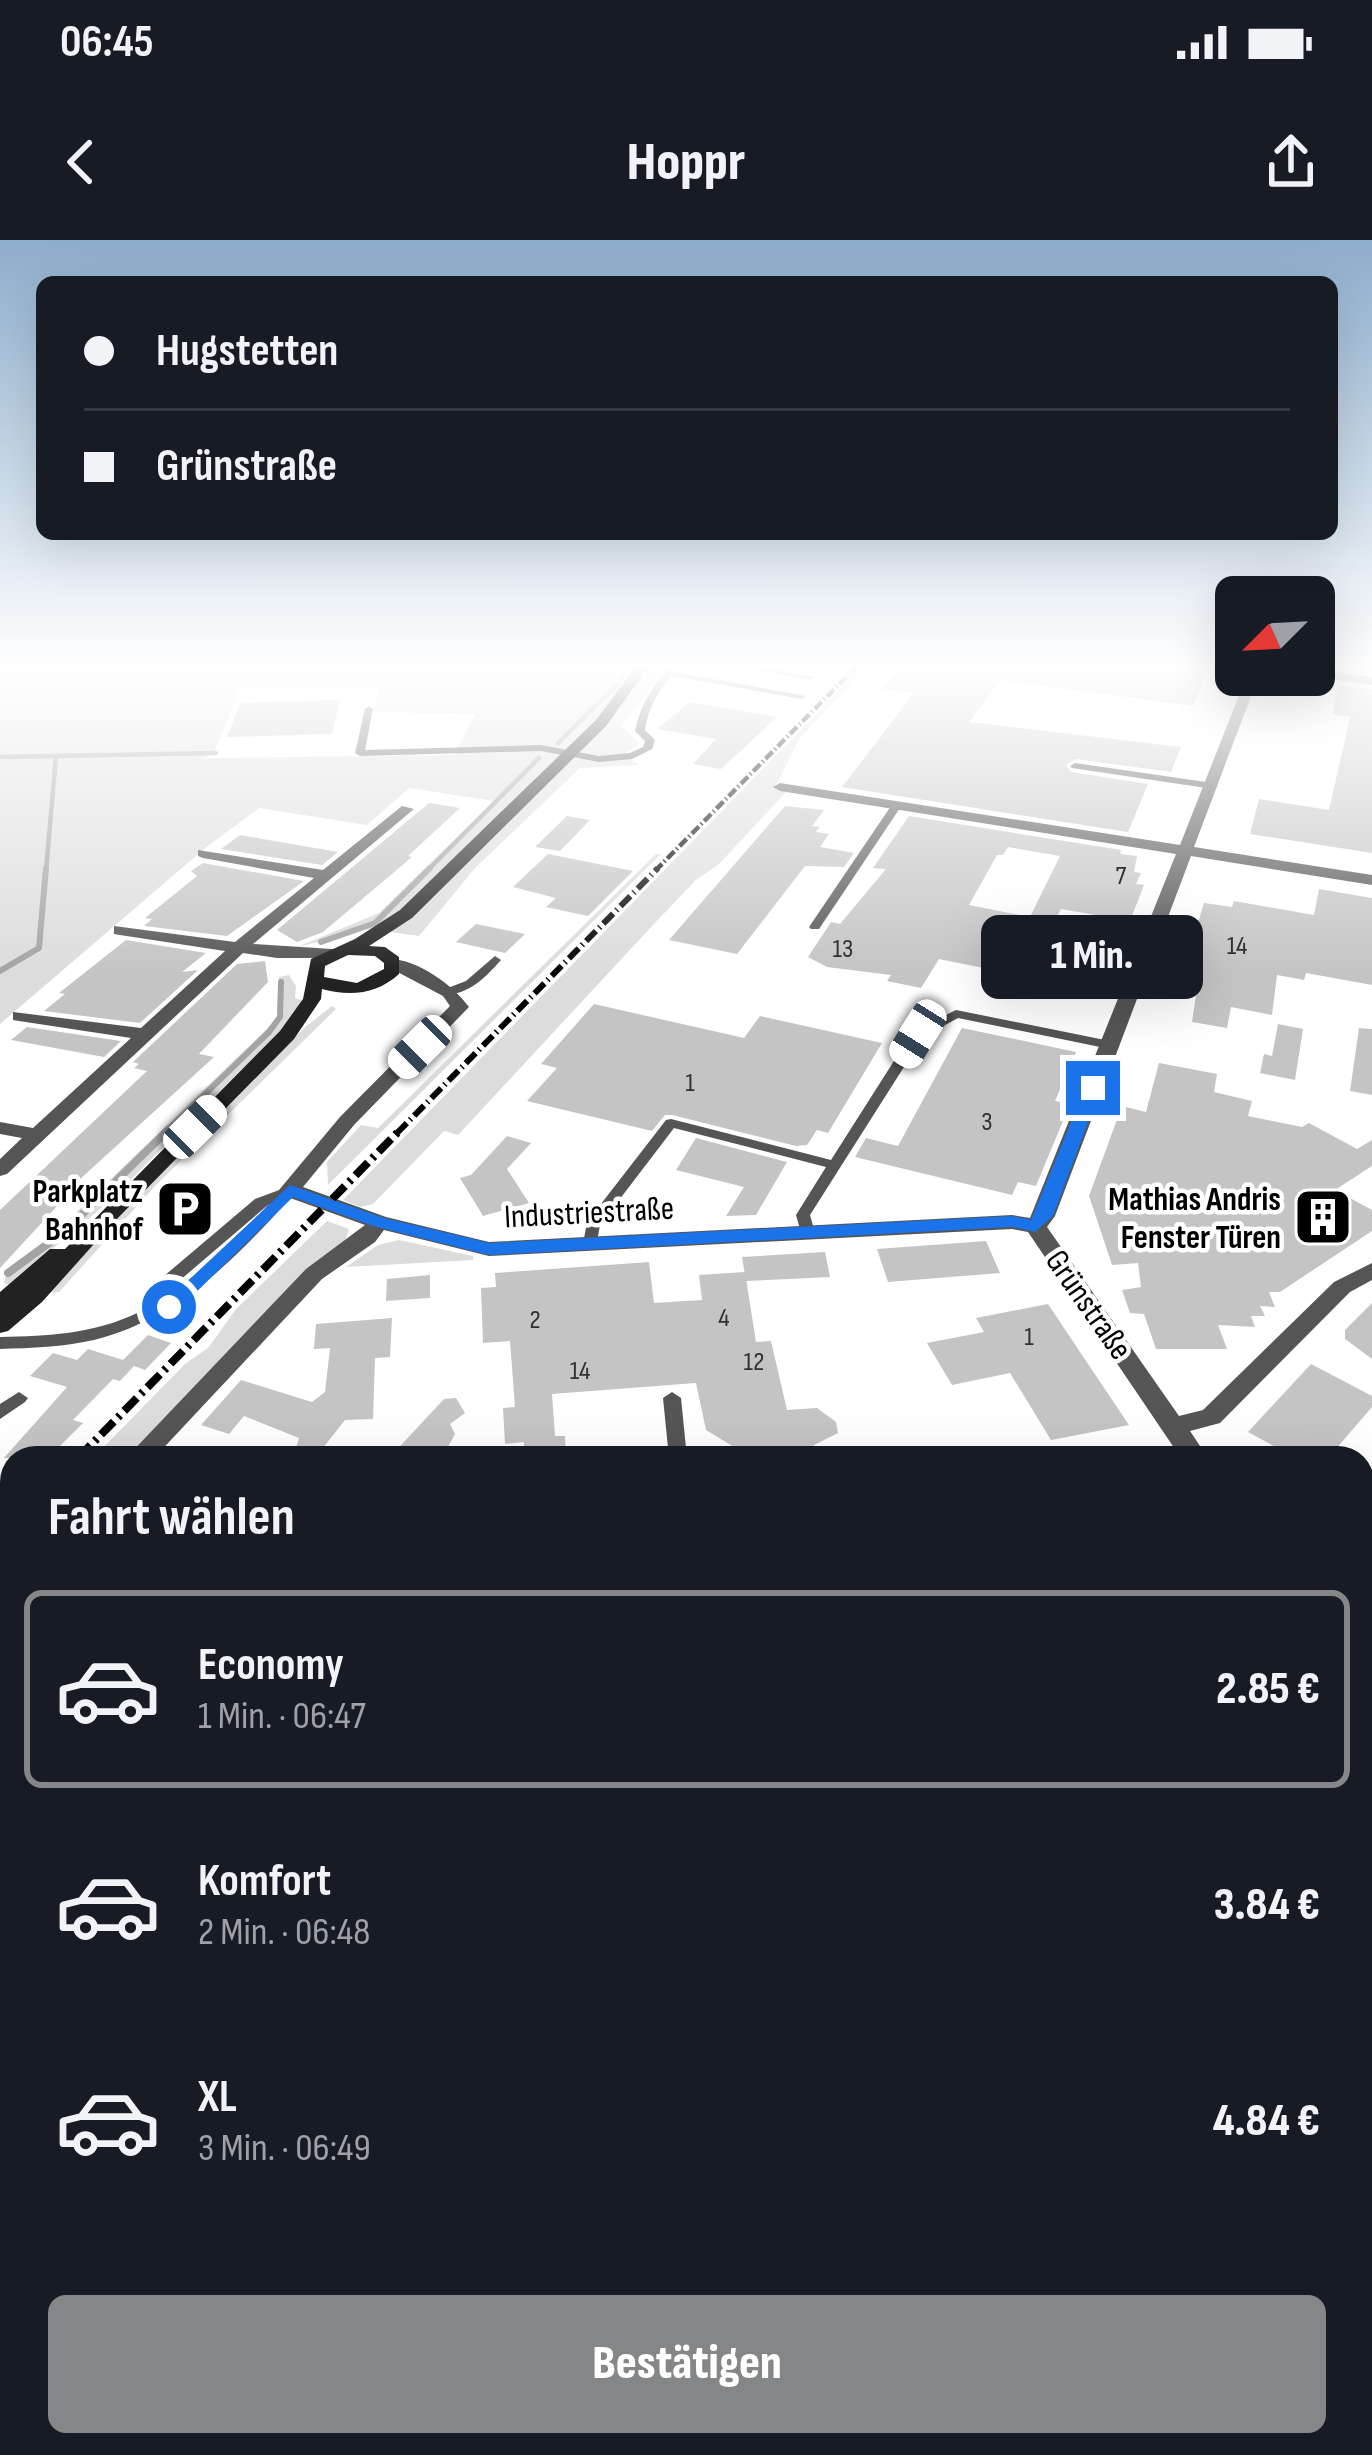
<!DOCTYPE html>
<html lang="de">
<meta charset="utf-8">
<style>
:root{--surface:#171b24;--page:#242831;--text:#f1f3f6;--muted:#9ea1a6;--line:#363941;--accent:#858687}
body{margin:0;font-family:"Sofia Sans Condensed",sans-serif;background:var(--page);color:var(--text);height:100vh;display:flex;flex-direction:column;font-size:45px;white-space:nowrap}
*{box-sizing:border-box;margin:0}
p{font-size:39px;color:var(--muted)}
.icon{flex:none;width:66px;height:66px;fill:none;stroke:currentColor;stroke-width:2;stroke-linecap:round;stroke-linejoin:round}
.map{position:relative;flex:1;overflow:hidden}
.side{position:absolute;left:0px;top:1206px;width:1374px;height:1011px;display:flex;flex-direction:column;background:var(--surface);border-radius:36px 36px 0 0;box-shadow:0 12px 48px #0002}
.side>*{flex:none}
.banner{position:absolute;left:36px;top:36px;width:1302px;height:264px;border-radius:18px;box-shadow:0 12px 48px #0002;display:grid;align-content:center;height:264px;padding:0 48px;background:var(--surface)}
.needle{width:78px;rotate:246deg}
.fabs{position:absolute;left:1215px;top:336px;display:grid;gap:24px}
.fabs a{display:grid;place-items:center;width:120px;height:120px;border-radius:18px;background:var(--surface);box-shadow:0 12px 48px #0002;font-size:60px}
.end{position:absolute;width:54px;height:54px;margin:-27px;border:15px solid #1a73e8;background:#fff;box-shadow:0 0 0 6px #fff}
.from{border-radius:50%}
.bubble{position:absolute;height:84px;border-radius:18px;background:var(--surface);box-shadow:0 12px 48px #0002;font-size:39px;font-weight:800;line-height:84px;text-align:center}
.car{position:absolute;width:36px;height:72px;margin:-36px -18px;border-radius:15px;box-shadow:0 0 9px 3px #0007;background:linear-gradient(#fff 24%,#345 0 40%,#fff 0 76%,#345 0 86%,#fff 0)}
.banner b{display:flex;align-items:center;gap:42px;height:114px;font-size:45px}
.banner b+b{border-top:3px solid var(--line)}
.banner i{width:30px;height:30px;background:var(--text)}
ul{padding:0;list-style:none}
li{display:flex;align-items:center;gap:36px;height:198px;margin:0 24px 18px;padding:0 24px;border:6px solid transparent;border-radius:18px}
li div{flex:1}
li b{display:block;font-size:45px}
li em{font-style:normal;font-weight:800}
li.on{border-color:var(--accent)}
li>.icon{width:108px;height:108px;stroke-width:1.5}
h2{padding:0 48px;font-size:54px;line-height:144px}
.cta{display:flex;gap:24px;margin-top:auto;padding:24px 48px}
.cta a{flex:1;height:138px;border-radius:18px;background:var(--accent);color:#fff;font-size:48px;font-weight:800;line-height:138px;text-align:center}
.status{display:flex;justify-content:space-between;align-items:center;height:84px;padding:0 60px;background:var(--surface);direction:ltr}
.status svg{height:33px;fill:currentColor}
header{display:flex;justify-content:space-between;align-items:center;height:156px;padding:0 48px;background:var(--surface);font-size:54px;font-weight:800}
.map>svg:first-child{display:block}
.green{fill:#dcdcdc;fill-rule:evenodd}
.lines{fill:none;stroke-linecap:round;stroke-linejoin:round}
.stream-far2{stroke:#a3a3a3;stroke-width:4.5}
.stream-far1{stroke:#a3a3a3;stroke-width:6}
.stream{stroke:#a3a3a3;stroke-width:8}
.building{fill:#c4c4c4;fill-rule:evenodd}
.lane{fill:#555;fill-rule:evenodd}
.street{fill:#555;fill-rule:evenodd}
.secondary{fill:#222;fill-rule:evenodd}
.rail-far3{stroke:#000;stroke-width:4.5;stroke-dasharray:10 3 1.5 3;stroke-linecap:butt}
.rail-far2{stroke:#000;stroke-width:6;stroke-dasharray:14 4.5 1.5 4.5;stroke-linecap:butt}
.rail-far1{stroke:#000;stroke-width:8;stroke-dasharray:18 6 3 6;stroke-linecap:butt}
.rail{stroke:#000;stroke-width:9;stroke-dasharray:22 8 3 8;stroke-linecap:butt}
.route{fill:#1a73e8}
.labels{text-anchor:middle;stroke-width:9;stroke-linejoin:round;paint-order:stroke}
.number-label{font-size:27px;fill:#313131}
.poi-label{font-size:33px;font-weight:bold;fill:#000;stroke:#fff;text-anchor:end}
.street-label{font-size:33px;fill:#000;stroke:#fff}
</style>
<div class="status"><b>06:45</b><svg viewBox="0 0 49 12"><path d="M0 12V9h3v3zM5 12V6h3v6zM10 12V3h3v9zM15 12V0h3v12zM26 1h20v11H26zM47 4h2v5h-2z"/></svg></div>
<header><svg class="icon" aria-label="back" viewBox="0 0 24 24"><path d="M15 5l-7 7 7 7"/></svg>Hoppr<svg class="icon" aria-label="share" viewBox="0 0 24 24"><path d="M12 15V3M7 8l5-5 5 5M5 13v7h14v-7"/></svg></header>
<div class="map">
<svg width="1372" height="2215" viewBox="0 0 1372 2215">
<rect width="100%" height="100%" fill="#fff"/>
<g class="green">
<path d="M 0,425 L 670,425 L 621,486 L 640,504 L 625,513 L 639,525 L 580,528 L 476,627 L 419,696 L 369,689 L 297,707 L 379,673 L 494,561 L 409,548 L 367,585 L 259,568 L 204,609 L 0,784 ZM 380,446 L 374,472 L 475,474 L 454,515 L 204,518 L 213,514 L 240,449 Z"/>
<polygon points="864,425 869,425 799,499 776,545 786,552 719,624 696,640 653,685 458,895 444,891 373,964 360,967 343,960"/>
<polygon points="656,614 661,614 328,945 327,922 361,885 378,888"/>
<polygon points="289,735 296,746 295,758 303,761 282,790 105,965 9,1045 4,1043 7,1032 39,1008 277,779 279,737"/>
<polygon points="332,766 336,769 157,944 59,1052 44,1053 304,788"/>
<polygon points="327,981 349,989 346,999 126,1218 93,1218 185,1124 208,1108 236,1069"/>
<polygon points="399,1000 473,1016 473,1020 346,1027 378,1005"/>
<polygon points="1372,1767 1372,2215 595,2215 625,2205 1362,2205 1362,1804"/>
</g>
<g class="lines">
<g class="stream-far2">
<polyline points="5,435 46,425"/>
<polyline points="558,503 618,444 628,425"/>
<polyline points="0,517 216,513"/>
<polyline points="46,631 56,516"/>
<polyline points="427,631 539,518"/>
</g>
<g class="stream-far1">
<polyline points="321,702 375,683 430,628"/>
<polyline points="0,731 39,708 46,628"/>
<polyline points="165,893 269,792 280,777 281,742"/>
</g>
<polyline class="stream" points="8,1033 64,992 168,890"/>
</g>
<g class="building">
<polygon points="903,425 1209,425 1193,466 1001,440 969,482 1181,507 1171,532 1076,519 1066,525 1071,532 1148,544 1128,592 842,547 914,453 882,449"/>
<polygon points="1338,445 1372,449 1372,613 1250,594 1259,559 1329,570 1350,477 1333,474"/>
<polygon points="340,460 332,494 227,497 240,463"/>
<polygon points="690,462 777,477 721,529 693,524 716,499 657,489"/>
<polygon points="429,563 460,568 408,616 412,617 323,692 297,702 277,690"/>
<polygon points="785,566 824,570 812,586 820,587 816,592 829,594 820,607 854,613 844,627 805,626 737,714 669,700"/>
<polygon points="567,576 590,580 560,611 535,607"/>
<path d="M 909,576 L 1121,610 L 1120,614 L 1137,616 L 1134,632 L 1141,633 L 1136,644 L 1144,645 L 1130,681 L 1061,669 L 1023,736 L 939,719 L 921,748 L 887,741 L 891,735 L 827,727 L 808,717 L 831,682 L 840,684 L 886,629 L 873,628 ZM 1008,607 L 1060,616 L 1030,677 L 969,665 L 997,615 L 1003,615 Z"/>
<polygon points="240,595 315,608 338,612 322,625 221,609"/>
<polygon points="548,614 633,631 588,676 546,667 556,658 513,647"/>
<polygon points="203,623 304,641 227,696 144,686 152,679 145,678 197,636 191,631"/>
<polygon points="1319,649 1372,658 1372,745 1306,733 1304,740 1277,735 1272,775 1231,767 1227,788 1192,782 1201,722 1187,719 1204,663 1232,667 1234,661 1314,675"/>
<polygon points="476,684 525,694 505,713 456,702"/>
<polygon points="126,700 206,713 182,732 198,730 140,783 44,771 65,754 59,753"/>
<polygon points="265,721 268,742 199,814 214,817 79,940 74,939 71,951 0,1028 0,970 147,831 134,828 139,824 133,822 237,724"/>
<polygon points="594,764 744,798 760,776 882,803 828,893 817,890 807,905 796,906 672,875 665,875 652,891 527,861 557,828 541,824"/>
<polygon points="1278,784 1303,789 1295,840 1260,833 1264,814 1272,816"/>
<polygon points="27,787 121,801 104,817 11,800"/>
<polygon points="962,788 1076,812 1055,861 1070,864 1036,946 1018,942 1012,955 855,917 866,898 898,906"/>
<polygon points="1359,788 1372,789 1372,855 1350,851"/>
<polygon points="1159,823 1217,834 1214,852 1252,861 1248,876 1302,887 1309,883 1357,909 1372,900 1372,926 1335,950 1372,970 1372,991 1280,1052 1269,1052 1275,1067 1260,1066 1265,1076 1251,1076 1255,1087 1218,1085 1227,1109 1156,1109 1144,1074 1130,1073 1122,1050 1141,1047 1138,1023 1112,1025 1089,956 1122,866 1146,872"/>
<polygon points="507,896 531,903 507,929 529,963 483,976 460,938 471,935"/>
<polygon points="696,898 787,922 756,975 726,976 744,947 676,930"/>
<polygon points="986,1001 1000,1033 888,1042 877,1009"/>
<polygon points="825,1012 830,1037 746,1041 742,1017"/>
<polygon points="649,1022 654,1063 702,1060 699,1035 745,1032 756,1102 771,1101 787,1170 817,1168 836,1182 838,1193 814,1205 813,1218 752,1218 706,1190 696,1143 552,1154 555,1196 565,1196 566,1218 524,1218 524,1202 505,1204 503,1168 515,1167 510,1101 483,1103 481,1048 496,1047 495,1033"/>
<polygon points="430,1035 430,1058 386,1061 387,1039"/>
<polygon points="1372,1063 1372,1119 1345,1099 1345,1090"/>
<polygon points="1048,1064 1082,1115 1129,1185 1051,1200 1010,1133 952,1145 927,1103 984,1092 976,1078"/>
<polygon points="392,1078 390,1117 375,1118 373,1179 345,1180 315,1218 293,1218 299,1198 244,1176 229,1194 201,1185 241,1140 312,1162 325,1152 330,1108 314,1109 316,1084"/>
<polygon points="148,1095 171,1103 145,1130 134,1126 120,1141 113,1139 73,1180 83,1183 48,1218 4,1218 67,1147 30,1136 53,1113 77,1120 88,1109 123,1120"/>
<polygon points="1311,1124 1372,1156 1372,1167 1328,1218 1296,1218 1248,1192"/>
<polygon points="456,1158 465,1173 450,1184 455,1194 448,1207 456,1218 389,1218 444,1159"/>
</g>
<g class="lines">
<g class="lane">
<path d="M 671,425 L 680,425 L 675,432 L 806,456 L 802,459 L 671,436 C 657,453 648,469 645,490 L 655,500 L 652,509 L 632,519 L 599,522 L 541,511 L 360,516 L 355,513 L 365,469 L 369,466 L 373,469 L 365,510 L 541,505 L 599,516 L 630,513 L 643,507 L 645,501 L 635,491 C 640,465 654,444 671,425 Z"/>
<polygon points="730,425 752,425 814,437 810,440"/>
<polygon points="1075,523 1213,543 1218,546 1213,549 1072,528 1070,526"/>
<polygon points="893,563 902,565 819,689 811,689 809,687"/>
<path d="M 495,716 L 501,720 C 485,738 469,754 445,755 L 445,749 L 466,741 Z"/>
<polygon points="956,770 1110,801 1116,805 1110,809 958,778 923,797 810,975 815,993 812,996 802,996 796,975 826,927 674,888 600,985 596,1007 591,1009 583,1004 587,982 666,880 671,879 831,920 913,791"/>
<path d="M 290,946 L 297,950 L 295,953 C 238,1016 179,1079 94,1100 C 63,1107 31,1108 0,1109 L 0,1097 C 48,1096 95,1094 139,1072 L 144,1053 L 255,959 ZM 269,964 C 235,1001 199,1035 157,1063 L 158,1059 Z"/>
<polygon points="19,1152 28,1158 25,1162 0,1179 0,1164"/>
<polygon points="672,1152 681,1158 687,1218 669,1218 663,1158"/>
<polygon points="1372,1446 1372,1464 1362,1467 1362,1449"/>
</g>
<g class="street">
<polygon points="1314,429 1372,437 1372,445 1310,436 1314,435"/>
<path d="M 1247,435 L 1259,435 L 1194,607 L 1372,635 L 1372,645 L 1191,616 L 1055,976 L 1047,987 L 1179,1176 L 1203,1170 L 1334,1042 L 1372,1023 L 1372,1040 L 1350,1052 L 1220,1183 L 1190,1191 L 1208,1218 L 1181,1218 L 1028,992 L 1012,989 L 489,1016 L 384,990 L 375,1002 L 322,1039 L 154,1218 L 126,1218 L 306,1029 L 365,985 L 282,955 L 279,950 L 340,877 L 450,766 L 443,756 L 388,727 L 388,719 C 416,718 453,745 469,767 L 354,885 L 303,947 L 386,977 L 489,1002 L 1012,975 L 1030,978 L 1176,614 L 780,551 L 773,547 L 780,543 L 1180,605 Z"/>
<polygon points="402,566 414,569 253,704 332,709 338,710 338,718 277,718 243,713 7,934 0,936 0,919 22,898 0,894 0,882 33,888 131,798 19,781 13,780 13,772 141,788 225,711 120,695 114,694 114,686 235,702 314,638 203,618 198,616 198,610 323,630"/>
<polygon points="12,1354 12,1388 0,1394 0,1360"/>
<polygon points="1362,1459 1372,1463 1372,1505 1362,1502"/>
<polygon points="1372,1963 1372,2035 1362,2039 1362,1967"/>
<polygon points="1362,2187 1372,2194 1372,2215 1336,2215 1334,2205 1362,2205"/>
</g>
<path class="secondary" d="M 637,425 L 650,425 L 606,486 L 412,678 L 369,706 L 385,707 L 399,717 L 399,734 C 377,754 351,757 322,749 L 321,759 L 294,799 L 111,985 L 42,1062 L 8,1091 L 0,1093 L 0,1052 L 50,1009 L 65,1009 L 280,791 L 303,759 L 311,719 L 355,699 L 400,670 L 596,480 ZM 348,715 L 375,716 L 384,723 L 384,729 L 357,743 L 324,737 L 325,726 Z"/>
<polyline class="rail-far3" points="655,631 858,425"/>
<polyline class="rail-far2" points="397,893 658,628"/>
<polyline class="rail-far1" points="78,1218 400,890"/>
<polyline class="rail" points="0,1297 12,1285"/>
</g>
<linearGradient id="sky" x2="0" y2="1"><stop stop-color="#8cadcc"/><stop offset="0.58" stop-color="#fff"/><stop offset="1" stop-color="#fff" stop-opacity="0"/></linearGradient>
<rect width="1372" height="735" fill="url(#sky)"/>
<polygon class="route" points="1093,843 1101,848 1053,976 1035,992 1012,987 489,1015 373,986 293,957 176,1072 160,1067 290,945 384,978 489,1003 1012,976 1031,980 1085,848"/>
<defs>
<g id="parking-square" transform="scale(3)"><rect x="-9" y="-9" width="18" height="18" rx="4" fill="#000" stroke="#fff"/><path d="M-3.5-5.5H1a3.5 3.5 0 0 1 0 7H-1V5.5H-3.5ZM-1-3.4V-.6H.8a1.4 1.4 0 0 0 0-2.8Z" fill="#fff"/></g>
<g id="building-square" transform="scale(3)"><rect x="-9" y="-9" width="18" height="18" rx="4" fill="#000" stroke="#fff"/><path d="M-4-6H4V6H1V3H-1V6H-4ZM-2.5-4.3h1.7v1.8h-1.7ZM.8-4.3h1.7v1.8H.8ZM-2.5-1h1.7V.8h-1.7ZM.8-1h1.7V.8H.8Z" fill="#fff"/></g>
</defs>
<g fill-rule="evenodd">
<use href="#parking-square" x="185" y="969"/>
<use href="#building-square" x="1323" y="977"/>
</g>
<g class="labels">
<g class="number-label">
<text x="1121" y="644">7</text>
<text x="1237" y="714">14</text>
<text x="843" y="717">13</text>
<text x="690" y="851">1</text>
<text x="987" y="890">3</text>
<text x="724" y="1086">4</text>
<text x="535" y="1088">2</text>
<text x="1029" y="1105">1</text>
<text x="754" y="1130">12</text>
<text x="580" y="1139">14</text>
</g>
<g class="poi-label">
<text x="143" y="962">Parkplatz<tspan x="143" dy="38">Bahnhof</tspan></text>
<text x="1281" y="970">Mathias Andris<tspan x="1281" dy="38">Fenster Türen</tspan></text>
</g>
<g class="street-label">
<text transform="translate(589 971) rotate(-3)" y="12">Industriestraße</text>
<text transform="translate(1090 1064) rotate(55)" y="12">Grünstraße</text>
</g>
</g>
</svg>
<div class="fabs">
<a><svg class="needle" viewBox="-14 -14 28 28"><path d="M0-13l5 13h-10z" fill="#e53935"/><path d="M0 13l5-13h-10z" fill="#9ea1a6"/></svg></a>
</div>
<i class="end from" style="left:169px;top:1067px"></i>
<i class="end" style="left:1093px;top:848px"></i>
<div class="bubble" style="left:981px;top:675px;width:222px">1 Min.</div>
<i class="car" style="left:918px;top:794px;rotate:212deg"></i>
<i class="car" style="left:420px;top:807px;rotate:225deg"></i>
<i class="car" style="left:195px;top:887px;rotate:45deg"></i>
<div class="banner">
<b><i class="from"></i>Hugstetten</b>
<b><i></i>Grünstraße</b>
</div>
<section class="side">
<h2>Fahrt wählen</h2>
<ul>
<li class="on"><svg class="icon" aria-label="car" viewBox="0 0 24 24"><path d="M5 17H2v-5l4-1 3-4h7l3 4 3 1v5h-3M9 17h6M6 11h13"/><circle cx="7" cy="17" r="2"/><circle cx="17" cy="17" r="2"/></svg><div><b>Economy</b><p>1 Min. · 06:47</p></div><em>2.85 €</em></li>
<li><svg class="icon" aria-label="car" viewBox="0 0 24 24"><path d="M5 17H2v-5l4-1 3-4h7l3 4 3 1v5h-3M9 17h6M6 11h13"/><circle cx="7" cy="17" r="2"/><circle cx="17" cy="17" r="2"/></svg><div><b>Komfort</b><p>2 Min. · 06:48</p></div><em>3.84 €</em></li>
<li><svg class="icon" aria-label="car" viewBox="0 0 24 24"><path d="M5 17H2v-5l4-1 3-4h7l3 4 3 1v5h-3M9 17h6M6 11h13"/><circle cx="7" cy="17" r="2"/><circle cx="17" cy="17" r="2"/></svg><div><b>XL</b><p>3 Min. · 06:49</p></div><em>4.84 €</em></li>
</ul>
<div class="cta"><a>Bestätigen</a></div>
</section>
</div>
